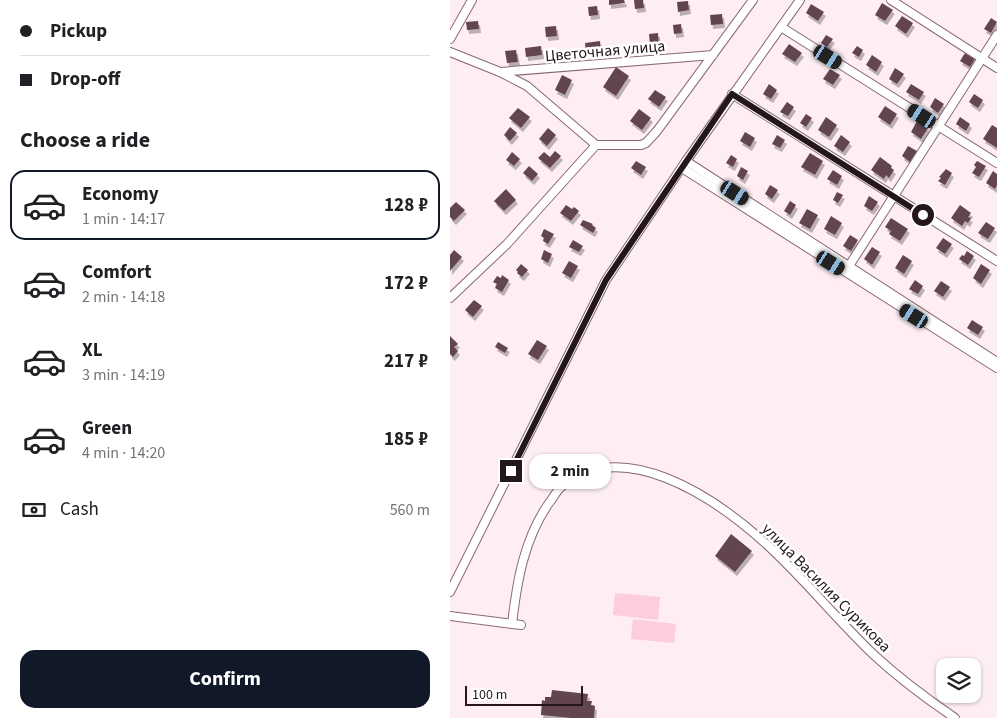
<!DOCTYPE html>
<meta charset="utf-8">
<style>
:root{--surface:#fff;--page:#f2f2f2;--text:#202124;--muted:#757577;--line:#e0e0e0;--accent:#111827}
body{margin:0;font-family:"Source Sans 3",sans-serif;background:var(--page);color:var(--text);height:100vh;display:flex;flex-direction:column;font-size:19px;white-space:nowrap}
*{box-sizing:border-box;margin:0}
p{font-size:16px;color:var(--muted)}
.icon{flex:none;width:28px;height:28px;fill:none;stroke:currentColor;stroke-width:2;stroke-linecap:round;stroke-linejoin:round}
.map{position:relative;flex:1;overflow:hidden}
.panel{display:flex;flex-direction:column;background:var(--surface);width:450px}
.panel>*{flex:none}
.top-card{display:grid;align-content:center;height:110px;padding:0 20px;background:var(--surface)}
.tools{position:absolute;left:486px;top:658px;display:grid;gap:10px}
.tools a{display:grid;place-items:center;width:45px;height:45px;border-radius:10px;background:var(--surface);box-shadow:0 1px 4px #0004;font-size:25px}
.scale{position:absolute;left:15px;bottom:12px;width:118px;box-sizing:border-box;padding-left:5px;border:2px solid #24171c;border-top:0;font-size:14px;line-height:18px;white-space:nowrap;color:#24171c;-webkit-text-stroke:4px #fff;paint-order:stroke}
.end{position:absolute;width:22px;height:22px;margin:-11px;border:6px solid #24171c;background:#fff;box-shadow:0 0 0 2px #fff}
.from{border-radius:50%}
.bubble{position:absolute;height:35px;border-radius:15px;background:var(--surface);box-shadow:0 1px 4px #0004;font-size:16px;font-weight:700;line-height:35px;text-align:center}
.car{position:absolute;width:15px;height:30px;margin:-15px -8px;border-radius:6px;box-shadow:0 0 4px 1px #0007;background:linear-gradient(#222 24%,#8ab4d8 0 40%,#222 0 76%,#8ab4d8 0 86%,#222 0)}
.top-card b{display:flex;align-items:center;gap:18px;height:48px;font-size:19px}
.top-card b+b{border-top:1px solid var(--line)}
.top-card i{width:12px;height:12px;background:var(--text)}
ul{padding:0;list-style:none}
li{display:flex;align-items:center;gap:15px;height:70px;margin:0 10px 8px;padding:0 10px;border:2px solid transparent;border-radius:15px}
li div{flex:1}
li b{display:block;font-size:19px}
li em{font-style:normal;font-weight:700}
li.selected{border-color:var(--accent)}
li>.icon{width:45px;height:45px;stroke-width:1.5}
h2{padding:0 20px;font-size:22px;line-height:60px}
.pay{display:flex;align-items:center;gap:12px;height:55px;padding:0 20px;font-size:19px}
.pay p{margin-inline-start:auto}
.primary-button{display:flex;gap:10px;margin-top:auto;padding:10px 20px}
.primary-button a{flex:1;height:58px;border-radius:15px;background:var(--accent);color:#fff;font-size:20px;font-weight:700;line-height:58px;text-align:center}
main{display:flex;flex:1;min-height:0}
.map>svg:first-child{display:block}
.green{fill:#feccdf}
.building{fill:#634451;filter:url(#shadow)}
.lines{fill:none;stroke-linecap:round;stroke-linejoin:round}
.minor-casing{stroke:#896875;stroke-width:10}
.minor{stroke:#fff;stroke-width:8}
.route{stroke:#24171c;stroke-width:6}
.labels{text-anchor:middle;stroke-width:5;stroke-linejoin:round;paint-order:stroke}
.street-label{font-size:16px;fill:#24171c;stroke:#fff}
</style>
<main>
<section class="panel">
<div class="top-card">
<b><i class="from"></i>Pickup</b>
<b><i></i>Drop-off</b>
</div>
<h2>Choose a ride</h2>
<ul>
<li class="selected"><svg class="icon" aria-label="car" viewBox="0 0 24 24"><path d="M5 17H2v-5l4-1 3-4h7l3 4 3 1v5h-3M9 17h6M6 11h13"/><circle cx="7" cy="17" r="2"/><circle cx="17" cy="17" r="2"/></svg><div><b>Economy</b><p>1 min · 14:17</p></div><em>128 ₽</em></li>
<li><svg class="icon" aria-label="car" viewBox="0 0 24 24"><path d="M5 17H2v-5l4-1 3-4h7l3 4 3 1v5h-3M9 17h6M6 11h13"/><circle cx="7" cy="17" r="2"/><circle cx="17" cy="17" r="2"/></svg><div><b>Comfort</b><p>2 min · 14:18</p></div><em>172 ₽</em></li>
<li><svg class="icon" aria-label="car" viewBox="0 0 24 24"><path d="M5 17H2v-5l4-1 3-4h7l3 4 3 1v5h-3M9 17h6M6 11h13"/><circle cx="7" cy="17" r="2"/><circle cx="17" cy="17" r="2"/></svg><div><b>XL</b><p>3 min · 14:19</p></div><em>217 ₽</em></li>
<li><svg class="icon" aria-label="car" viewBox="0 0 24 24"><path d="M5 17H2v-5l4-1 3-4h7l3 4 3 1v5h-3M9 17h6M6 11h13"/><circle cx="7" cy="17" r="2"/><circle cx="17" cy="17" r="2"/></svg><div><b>Green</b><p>4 min · 14:20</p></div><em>185 ₽</em></li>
</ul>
<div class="pay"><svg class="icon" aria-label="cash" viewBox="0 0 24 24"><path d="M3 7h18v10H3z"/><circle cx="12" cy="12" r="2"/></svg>Cash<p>560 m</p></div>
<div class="primary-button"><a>Confirm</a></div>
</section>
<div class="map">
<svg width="547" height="718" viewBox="0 0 547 718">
<defs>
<filter id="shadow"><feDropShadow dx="2" dy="4" stdDeviation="0" flood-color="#0004"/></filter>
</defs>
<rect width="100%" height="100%" fill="#feeef4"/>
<g class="green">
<polygon points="165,593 210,597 208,620 163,615"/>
<polygon points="183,619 226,624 224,643 181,639"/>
</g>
<g class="building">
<polygon points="159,0 174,0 175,3 159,5"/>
<polygon points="184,0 193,0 194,8 185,9"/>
<polygon points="238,1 239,10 228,12 227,2"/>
<polygon points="432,3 443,10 435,21 425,15"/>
<polygon points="361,4 374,12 368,21 356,13"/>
<polygon points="147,6 148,15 139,16 138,7"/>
<polygon points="272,14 273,24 261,25 260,15"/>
<polygon points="452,16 463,23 456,34 445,26"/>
<polygon points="541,18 547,22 541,33 534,29"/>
<polygon points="28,21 29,29 17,30 16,22"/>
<polygon points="231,24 232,33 224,34 223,25"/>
<polygon points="106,26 107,36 96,37 95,27"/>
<polygon points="208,33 209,44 200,45 199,34"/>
<polygon points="376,35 383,39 377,47 371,43"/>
<polygon points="150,41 151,51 136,52 135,43"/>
<polygon points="339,44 352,53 345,62 332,54"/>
<polygon points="91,46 92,55 76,57 75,48"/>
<polygon points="407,46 413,50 409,57 402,53"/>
<polygon points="66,50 68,62 57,63 55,51"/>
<polygon points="515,53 525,59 520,67 510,61"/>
<polygon points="422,55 432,62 426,72 416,65"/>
<polygon points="166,67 179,76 166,96 153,87"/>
<polygon points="445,68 454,74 447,84 439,79"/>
<polygon points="380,69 390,75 383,85 373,79"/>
<polygon points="112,75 122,80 115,95 105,90"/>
<polygon points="319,84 327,90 321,99 313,94"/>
<polygon points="461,84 474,92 469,100 456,92"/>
<polygon points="205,90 216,97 209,107 198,99"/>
<polygon points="524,94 533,100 528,108 519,102"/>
<polygon points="485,98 494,104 488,113 480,107"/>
<polygon points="337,102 344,107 338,116 330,112"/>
<polygon points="435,106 447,114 440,125 428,117"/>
<polygon points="68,108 80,117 71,128 59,118"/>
<polygon points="189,109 201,118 192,130 180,121"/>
<polygon points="356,114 362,118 356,127 350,123"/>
<polygon points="376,117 387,125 379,137 368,130"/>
<polygon points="510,117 520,124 516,131 506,124"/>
<polygon points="467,121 478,128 471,139 461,132"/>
<polygon points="542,125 547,128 547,148 533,139"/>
<polygon points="60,127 67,133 60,141 54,135"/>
<polygon points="98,128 106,135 97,146 89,139"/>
<polygon points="295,132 305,138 300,147 290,141"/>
<polygon points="327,135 335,140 330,148 322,144"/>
<polygon points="391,135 400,142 393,152 384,146"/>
<polygon points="458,146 467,151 460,162 452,156"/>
<polygon points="105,151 111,156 100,168 88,158 94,152 100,157"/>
<polygon points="62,152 70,159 64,166 56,160"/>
<polygon points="360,153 373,161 365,175 351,167"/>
<polygon points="281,155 287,159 283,167 276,163"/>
<polygon points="430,157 442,166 441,168 444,170 439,178 436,175 434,179 421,170"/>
<polygon points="186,161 196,167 191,175 181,168"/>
<polygon points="527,161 536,166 529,177 522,173 526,167 524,165"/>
<polygon points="79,166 88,174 82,181 73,173"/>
<polygon points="291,167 298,171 293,180 287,176"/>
<polygon points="496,169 502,173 495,185 488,181 491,178 489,177"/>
<polygon points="383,170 392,176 387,185 377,179"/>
<polygon points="543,171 547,174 547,185 545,189 536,183"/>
<polygon points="320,185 328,190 322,199 315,194"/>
<polygon points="56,189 66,200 54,211 44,201"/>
<polygon points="387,192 393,195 388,203 383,200"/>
<polygon points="419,196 428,202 422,211 414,206"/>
<polygon points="340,201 346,205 340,215 334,211"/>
<polygon points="6,202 15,210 4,221 0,217 0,208"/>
<polygon points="116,205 122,209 124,207 129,211 121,221 110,213"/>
<polygon points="510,205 521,213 518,217 521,218 518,223 515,221 512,226 501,218"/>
<polygon points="357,209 368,215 360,229 349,223"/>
<polygon points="381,216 392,223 385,235 374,229"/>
<polygon points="441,218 458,229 450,241 439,234 441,231 435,227"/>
<polygon points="133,220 143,224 142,225 146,228 143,233 130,225"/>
<polygon points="536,222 545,228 538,239 528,233"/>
<polygon points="94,229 104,234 98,244 93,241 94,238 91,236"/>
<polygon points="400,235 408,240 401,251 393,246"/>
<polygon points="493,238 502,244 495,254 486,248"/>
<polygon points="123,240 133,246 129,252 119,247"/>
<polygon points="422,247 430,252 422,265 414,259"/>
<polygon points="4,250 12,257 0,271 0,255"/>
<polygon points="94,250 102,254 98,263 91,259"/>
<polygon points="517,251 524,256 518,265 509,259 512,255 514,256"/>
<polygon points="453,255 462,261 454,274 445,268"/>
<polygon points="119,261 128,266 121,278 112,273"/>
<polygon points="71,264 78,270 72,277 67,273 68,272 66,270"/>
<polygon points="531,264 540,270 531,284 523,278"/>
<polygon points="52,275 59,280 52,292 45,288 47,284 43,282 47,276 51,278"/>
<polygon points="465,280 473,286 468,294 459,289"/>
<polygon points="491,281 500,287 493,297 484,291"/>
<polygon points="24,300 32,306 23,317 15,310"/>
<polygon points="522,320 533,327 528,335 517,328"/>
<polygon points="0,336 8,344 4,347 8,351 3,357 0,354"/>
<polygon points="87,340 97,346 88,360 78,354"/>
<polygon points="48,342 58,348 55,353 45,347"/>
<polygon points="281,534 302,551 285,572 265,556"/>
<polygon points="102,690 138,694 137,701 142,701 141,705 145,706 144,718 121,718 91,715 92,700 95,701 95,697 101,697"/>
</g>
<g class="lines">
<g class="minor-casing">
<g id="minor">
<polyline points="441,0 547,68"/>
<polyline points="331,27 547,163"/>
<polyline points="0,39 22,0"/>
<polyline points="0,52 50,72 77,86 146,145 191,145 196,143 207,131 303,0"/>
<polyline points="50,72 263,55"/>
<polyline points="282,94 547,261"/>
<polyline points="236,161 547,362"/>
<polyline points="232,168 547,368"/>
<polyline points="399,266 547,35"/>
<polyline points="0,298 57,244 146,145"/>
<polyline points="0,592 156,280 236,161 350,0"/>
<polyline points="0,616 71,625"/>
<path d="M 62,624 C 67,581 74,539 99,503 C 103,498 106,492 110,488 C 172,434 265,498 314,542 C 353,577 386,619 424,655 C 449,678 477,699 505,718"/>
</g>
</g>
<use href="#minor" class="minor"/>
</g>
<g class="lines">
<polyline class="route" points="61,471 156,280 282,94 473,215"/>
</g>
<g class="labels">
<g class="street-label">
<text transform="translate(155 50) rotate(-5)" y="6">Цветочная улица</text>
<text transform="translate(377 587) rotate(45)" y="6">улица Василия Сурикова</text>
</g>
</g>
</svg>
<div class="tools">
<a><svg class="icon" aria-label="layers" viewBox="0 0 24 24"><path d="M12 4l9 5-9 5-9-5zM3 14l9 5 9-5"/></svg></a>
</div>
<div class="scale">100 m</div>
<i class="end from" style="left:473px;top:215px"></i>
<i class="end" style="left:61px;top:471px"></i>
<div class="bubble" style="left:79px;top:454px;width:82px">2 min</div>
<i class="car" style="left:378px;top:57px;rotate:122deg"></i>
<i class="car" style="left:472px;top:116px;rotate:302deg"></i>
<i class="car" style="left:285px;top:193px;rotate:123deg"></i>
<i class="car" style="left:381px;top:263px;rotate:122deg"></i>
<i class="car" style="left:464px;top:316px;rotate:302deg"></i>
</div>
</main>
